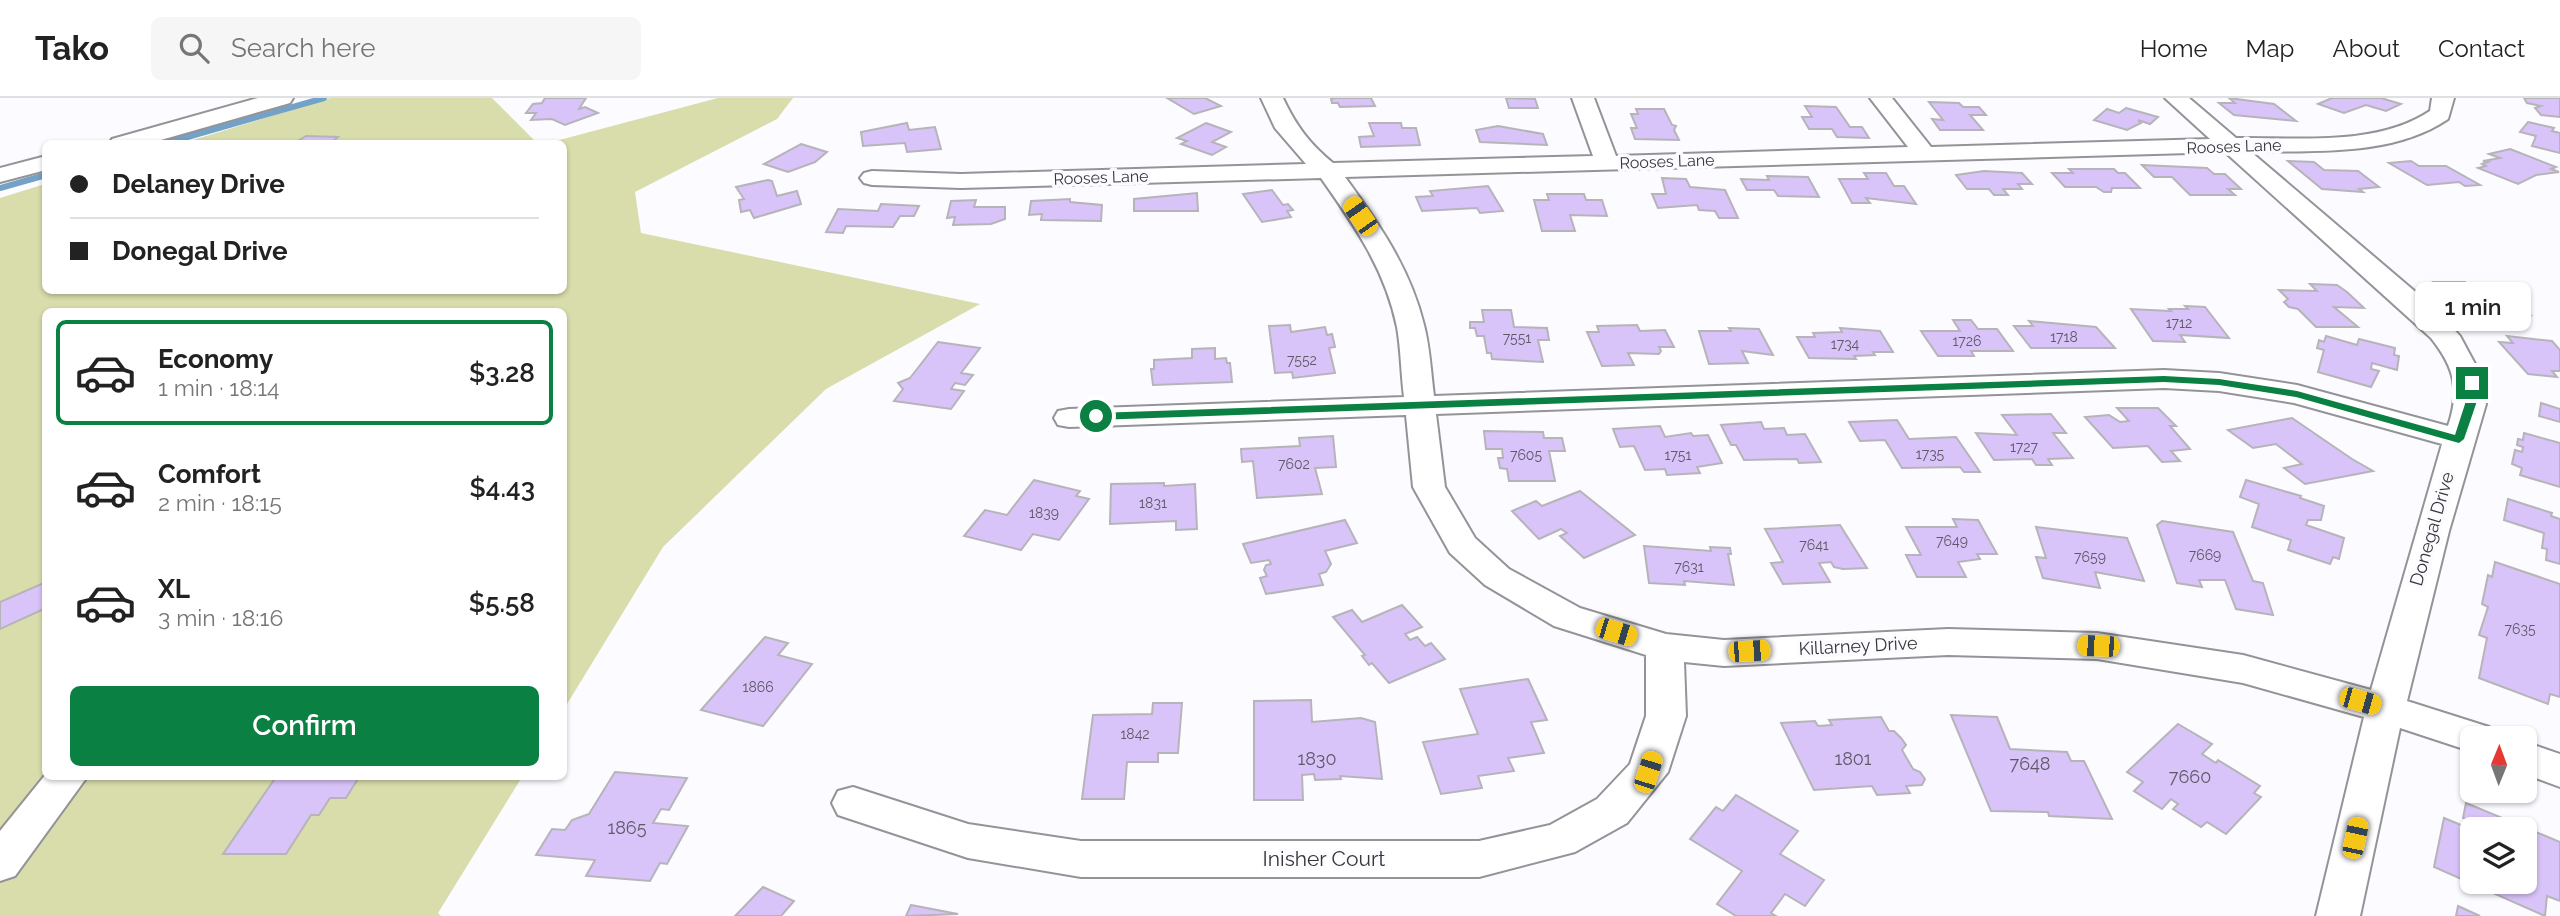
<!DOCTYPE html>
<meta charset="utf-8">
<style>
:root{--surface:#fff;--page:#f6f6f6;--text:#222;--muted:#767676;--line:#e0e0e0;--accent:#0b8043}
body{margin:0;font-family:Raleway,sans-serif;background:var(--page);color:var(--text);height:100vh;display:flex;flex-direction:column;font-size:26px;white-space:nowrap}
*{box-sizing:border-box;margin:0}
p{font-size:23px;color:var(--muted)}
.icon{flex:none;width:38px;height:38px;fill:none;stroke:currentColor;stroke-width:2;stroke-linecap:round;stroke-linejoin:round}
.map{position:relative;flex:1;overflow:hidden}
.sheet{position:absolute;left:42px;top:210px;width:525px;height:472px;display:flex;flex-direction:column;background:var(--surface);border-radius:10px;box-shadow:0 2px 5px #0004}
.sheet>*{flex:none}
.guide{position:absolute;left:42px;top:42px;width:525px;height:154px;border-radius:10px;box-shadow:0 2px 5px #0004;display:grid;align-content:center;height:154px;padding:0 28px;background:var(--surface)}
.needle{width:46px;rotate:1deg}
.buttons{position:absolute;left:2460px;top:628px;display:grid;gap:14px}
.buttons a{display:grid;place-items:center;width:77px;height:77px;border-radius:10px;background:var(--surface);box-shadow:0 2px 5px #0004;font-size:35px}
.end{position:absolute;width:32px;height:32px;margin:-16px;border:9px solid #0b8043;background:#fff;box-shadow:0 0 0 4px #fff}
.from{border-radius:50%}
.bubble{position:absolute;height:49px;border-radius:10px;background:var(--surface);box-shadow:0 2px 5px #0004;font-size:23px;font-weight:600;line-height:49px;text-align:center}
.car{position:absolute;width:21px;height:42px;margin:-21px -10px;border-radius:9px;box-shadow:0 0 5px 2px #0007;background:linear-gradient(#f5c518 24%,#345 0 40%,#f5c518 0 76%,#345 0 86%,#f5c518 0)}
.guide b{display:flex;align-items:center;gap:24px;height:66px;font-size:26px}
.guide b+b{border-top:2px solid var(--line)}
.guide i{width:18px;height:18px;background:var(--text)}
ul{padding:12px 0 0;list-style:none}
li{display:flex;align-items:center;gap:21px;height:105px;margin:0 14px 10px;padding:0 14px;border:4px solid transparent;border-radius:10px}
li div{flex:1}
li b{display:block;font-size:26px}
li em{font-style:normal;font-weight:600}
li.active{border-color:var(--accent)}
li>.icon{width:63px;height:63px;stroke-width:1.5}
.cta{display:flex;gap:14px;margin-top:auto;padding:14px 28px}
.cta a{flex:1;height:80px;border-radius:10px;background:var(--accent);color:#fff;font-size:28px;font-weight:600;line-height:80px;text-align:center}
header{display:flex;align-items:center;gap:42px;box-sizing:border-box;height:98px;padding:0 35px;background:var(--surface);border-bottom:2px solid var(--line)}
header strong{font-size:33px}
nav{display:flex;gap:38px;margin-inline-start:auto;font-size:24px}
.search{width:490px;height:63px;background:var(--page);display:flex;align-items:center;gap:18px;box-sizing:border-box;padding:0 24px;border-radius:10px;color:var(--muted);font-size:26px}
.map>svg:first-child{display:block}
.green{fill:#d9ddac}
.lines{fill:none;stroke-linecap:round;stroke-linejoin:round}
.stream{stroke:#72a2c8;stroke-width:6}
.building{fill:#d9c4f9;stroke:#b6b4b9;stroke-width:2}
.street-casing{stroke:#949397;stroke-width:4}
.street{fill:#fff;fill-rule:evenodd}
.route{fill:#0b8043}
.labels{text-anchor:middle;stroke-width:7;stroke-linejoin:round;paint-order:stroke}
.number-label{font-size:14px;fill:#5f5968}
.far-street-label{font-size:16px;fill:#363537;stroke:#fcfbff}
.street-label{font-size:18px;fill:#363537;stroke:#fcfbff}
.near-number-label{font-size:18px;fill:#5f5968}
.near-street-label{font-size:21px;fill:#363537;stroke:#fcfbff}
</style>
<header>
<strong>Tako</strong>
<div class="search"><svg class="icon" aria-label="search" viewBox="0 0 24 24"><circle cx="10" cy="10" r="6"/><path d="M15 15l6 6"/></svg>Search here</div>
<nav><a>Home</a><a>Map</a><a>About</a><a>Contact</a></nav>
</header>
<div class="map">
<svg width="2560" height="818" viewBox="0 0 2560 818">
<rect width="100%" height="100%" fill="#fcfbff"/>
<g class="green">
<polygon points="330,0 492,0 537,45 180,46"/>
<polygon points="718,0 793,0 777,21 635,94 641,135 980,206 826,291 663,449 564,611 564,214 46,214 46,679 522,679 438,815 441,818 0,818 0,100 45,86 46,192 564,192 564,46 548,45"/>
</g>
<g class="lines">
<g class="stream">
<polyline points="163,46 324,0"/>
<polyline points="0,90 46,77"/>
</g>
</g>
<g class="building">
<polygon points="545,0 586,0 579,11 585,9 598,15 565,27 552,21 531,22 536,15 526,15 533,6 542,5"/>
<polygon points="1167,0 1205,0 1221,8 1194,16"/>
<polygon points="1336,0 1371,0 1375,8 1340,9 1338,5 1332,5 1331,1"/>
<polygon points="1506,0 1535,1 1538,10 1509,10"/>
<polygon points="2229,0 2274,6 2296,23 2234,17 2219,5 2235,5"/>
<polygon points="2332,0 2381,0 2401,6 2386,13 2366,7 2344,15 2318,6"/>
<polygon points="2524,0 2560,0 2560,19 2541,17 2535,10 2541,8 2527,5"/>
<polygon points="1929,4 1959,5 1963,9 1979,9 1986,17 1970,17 1983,32 1940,32 1932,21 1943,22"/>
<polygon points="1805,8 1836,9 1850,29 1862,29 1869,40 1837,39 1832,31 1809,31 1802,19 1812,19"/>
<polygon points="2126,10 2158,19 2150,26 2138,22 2141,25 2127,32 2094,22 2107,11 2119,15"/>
<polygon points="1636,11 1664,11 1672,27 1676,28 1674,32 1679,42 1635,41 1631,30 1637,30 1631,16 1638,16"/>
<polygon points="2528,24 2554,30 2552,33 2560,35 2560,55 2532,48 2536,38 2520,34"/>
<polygon points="907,25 909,32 935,29 941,51 907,54 905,45 863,48 861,34"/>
<polygon points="1206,25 1231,34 1212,44 1226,49 1212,57 1181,46 1187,43 1177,40"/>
<polygon points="1369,25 1401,25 1402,30 1416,30 1420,47 1361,49 1359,39 1374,38"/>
<polygon points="1498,28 1543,36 1547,47 1480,44 1476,32"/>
<polygon points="306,38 338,39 330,46 293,46"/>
<polygon points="801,46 827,54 815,64 788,74 764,66"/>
<polygon points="2510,51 2556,69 2551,71 2559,74 2536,77 2518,86 2478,70 2486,68 2482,66 2488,64 2483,63 2500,60 2489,56"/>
<polygon points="2288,63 2314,64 2324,72 2358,73 2379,89 2359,91 2363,94 2322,91"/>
<polygon points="2411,63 2419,68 2446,68 2480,87 2465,88 2459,84 2427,87 2389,65"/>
<polygon points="2142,67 2207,70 2214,76 2225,76 2241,91 2228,91 2235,97 2190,97 2172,79 2154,79"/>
<polygon points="2069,71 2114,71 2118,75 2125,75 2140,90 2112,90 2111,94 2104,94 2096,89 2065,89 2052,75 2073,75"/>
<polygon points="1984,73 2022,75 2032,86 2018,86 2022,91 2003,91 2008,97 1994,97 1989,91 1967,91 1956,77"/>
<polygon points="1864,75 1886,75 1894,88 1904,88 1916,106 1866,100 1870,105 1852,105 1839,81 1868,81"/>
<polygon points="1767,78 1808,79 1819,99 1778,98 1774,92 1747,92 1741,81 1769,82"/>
<polygon points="1662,80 1686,81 1690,89 1725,92 1738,120 1719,120 1715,113 1699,112 1697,107 1658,110 1652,96 1666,96"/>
<polygon points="768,82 772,83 777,98 797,93 801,106 754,120 750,112 741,114 739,102 744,101 736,89"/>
<polygon points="1488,88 1503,113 1480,115 1477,110 1422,113 1416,99 1433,98 1430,93"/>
<polygon points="1272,92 1283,107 1288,106 1293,112 1287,113 1291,119 1262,124 1243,96"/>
<polygon points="1197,95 1198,113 1134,113 1134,101"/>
<polygon points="1547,96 1584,96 1586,102 1602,102 1607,118 1570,117 1575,133 1542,133 1534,102 1549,102"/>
<polygon points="1070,101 1070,104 1102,107 1101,123 1041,122 1042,116 1029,117 1031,103"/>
<polygon points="976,102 974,109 1005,109 1005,121 991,126 953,127 955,119 947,120 951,103"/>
<polygon points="881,106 919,108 914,118 900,118 893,129 846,128 843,135 826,134 838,111 878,113"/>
<polygon points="2434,184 2465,184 2472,190 2485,190 2509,209 2520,209 2530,217 2519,216 2528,224 2490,224 2476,212 2468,212"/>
<polygon points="2310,186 2337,187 2347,194 2364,210 2334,209 2358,229 2316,229 2298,211 2289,209 2284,204 2288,201 2279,192 2317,193"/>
<polygon points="2185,208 2205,209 2229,240 2180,237 2185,244 2153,243 2131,211 2171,213 2169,211 2188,211"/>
<polygon points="1482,212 1511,212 1514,229 1547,230 1549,242 1538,242 1543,264 1492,261 1491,255 1487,255 1484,238 1477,238 1475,230 1470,230 1470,224 1484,224"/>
<polygon points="1953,222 1971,222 1978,231 1997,231 2013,253 1971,253 1974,258 1938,258 1921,233 1960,233"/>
<polygon points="2029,223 2096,229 2115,250 2031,250 2014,228 2033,228"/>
<polygon points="1290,227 1291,234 1325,229 1327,237 1332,236 1335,249 1329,250 1335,275 1293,280 1292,274 1275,275 1269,228"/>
<polygon points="1637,227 1640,233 1665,232 1674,249 1659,249 1661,253 1659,256 1628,255 1634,267 1602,268 1587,234 1599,234 1597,228"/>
<polygon points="1729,230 1759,231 1773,257 1742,253 1748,265 1709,266 1699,233 1731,233"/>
<polygon points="1840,230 1880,233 1893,254 1873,254 1875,257 1854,258 1856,261 1809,260 1797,239 1815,239 1813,235 1842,234"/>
<polygon points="2326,238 2357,247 2359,241 2395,250 2394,257 2399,258 2397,272 2372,265 2371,271 2379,273 2371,289 2318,274 2324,252 2317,250 2319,242 2324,244"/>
<polygon points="2507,238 2552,243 2560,252 2560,273 2552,273 2557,279 2528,276 2499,244 2513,245"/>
<polygon points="938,244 980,250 961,275 973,277 965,287 955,285 951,291 964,293 951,311 894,303 903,291 898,285 910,280"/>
<polygon points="1215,250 1215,261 1226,260 1227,265 1230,265 1232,284 1153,287 1151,271 1154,271 1154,262 1192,260 1192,251"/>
<polygon points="2541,305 2560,311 2560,324 2539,318"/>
<polygon points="2117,310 2158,310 2176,328 2170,328 2190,351 2171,353 2180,363 2162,364 2148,348 2113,350 2085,319 2109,317 2120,324 2129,323"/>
<polygon points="2051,316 2066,335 2053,335 2073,360 2048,361 2052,367 2036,367 2032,361 1994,362 1976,335 2017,337 2002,317"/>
<polygon points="2292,320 2352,361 2373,373 2305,386 2284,370 2302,366 2276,346 2253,350 2228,332"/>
<polygon points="1897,322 1909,341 1956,339 1980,374 1964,374 1960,369 1902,370 1885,342 1860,343 1849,324"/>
<polygon points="1761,324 1764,331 1784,330 1787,337 1805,336 1821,364 1799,365 1797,361 1744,362 1736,347 1731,347 1721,327"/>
<polygon points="1660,328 1665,339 1691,335 1693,338 1708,337 1722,365 1697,369 1700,375 1667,377 1665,371 1645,372 1634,348 1620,349 1613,331"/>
<polygon points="1484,333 1543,334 1544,340 1562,340 1565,353 1549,353 1555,383 1509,383 1507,371 1500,370 1498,360 1503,360 1502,351 1486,351"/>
<polygon points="2524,335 2560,345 2560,389 2520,377 2522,370 2512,366 2515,352 2522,354 2523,349 2517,347 2518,341 2523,342"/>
<polygon points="1333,338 1336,369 1315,370 1322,396 1257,400 1253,363 1242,364 1241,351 1300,348 1299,340"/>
<polygon points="1034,382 1080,393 1076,398 1089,401 1059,442 1033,436 1021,452 964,438 985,412 1007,417"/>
<polygon points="2246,382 2301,398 2300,400 2324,408 2321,422 2308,422 2306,427 2344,440 2339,461 2333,459 2330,466 2288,452 2291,442 2252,429 2259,406 2240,399"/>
<polygon points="1164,385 1164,388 1195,386 1197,431 1176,432 1176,423 1110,426 1111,386"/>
<polygon points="1580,393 1635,437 1584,460 1560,438 1567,435 1561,431 1539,441 1512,413 1536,403 1542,408"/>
<polygon points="2508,401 2552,415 2551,418 2560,421 2560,466 2546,462 2547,451 2542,450 2544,435 2504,422"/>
<polygon points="1953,421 1978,422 1997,456 1977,456 1980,461 1958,464 1966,479 1917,479 1906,457 1921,457 1906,429 1957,429"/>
<polygon points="1345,422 1357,445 1325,453 1331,466 1326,474 1319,476 1323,487 1266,496 1260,480 1267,478 1264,472 1266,467 1271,466 1269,462 1251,465 1243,446"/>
<polygon points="2162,423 2233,434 2253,483 2263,485 2273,517 2236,511 2225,482 2199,482 2202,489 2177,485 2157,427"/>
<polygon points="1840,427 1867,470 1843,471 1834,469 1831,464 1819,465 1830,484 1783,486 1771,465 1783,464 1765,431"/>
<polygon points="2036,429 2127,440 2144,483 2095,474 2100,490 2043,480 2036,459 2046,460"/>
<polygon points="1644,448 1711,453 1710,449 1730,450 1731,456 1728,456 1734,487 1684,483 1685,487 1649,485"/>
<polygon points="2495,464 2560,486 2560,599 2550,596 2548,606 2479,580 2487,540 2479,537 2488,509 2482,506 2488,477 2492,479"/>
<polygon points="46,484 46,510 0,531 0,504"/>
<polygon points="1402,507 1422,529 1405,536 1410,542 1417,539 1425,548 1431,545 1445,561 1389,585 1372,565 1369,567 1362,558 1365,557 1333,519 1352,512 1362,524"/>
<polygon points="765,539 788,545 778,557 812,566 763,628 701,612"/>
<polygon points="1528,581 1547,622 1531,624 1544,655 1508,660 1514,673 1478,678 1482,690 1441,696 1423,644 1478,636 1460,591"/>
<polygon points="1311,602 1312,624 1361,620 1375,624 1382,681 1340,678 1341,681 1315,682 1314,676 1302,677 1303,702 1254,702 1254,603"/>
<polygon points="1153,605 1182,605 1178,655 1158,655 1158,664 1127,664 1124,701 1082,701 1093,617 1152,616"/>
<polygon points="1951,617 1997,619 2010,651 2067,654 2071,663 2084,663 2112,721 2049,718 2048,714 1991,713"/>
<polygon points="1881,619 1889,633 1894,633 1901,640 1906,647 1902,652 1913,671 1920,674 1925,681 1922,687 1906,688 1910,695 1877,697 1872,688 1814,692 1781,625 1815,623 1818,628 1832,627 1829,622"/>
<polygon points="2178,626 2212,646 2202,656 2216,665 2218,662 2260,688 2254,695 2261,699 2226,736 2207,724 2201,729 2173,711 2178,706 2171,701 2162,711 2134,693 2143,684 2127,674"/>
<polygon points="615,674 687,680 669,712 661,711 653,725 688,728 667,766 660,765 650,783 586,778 595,762 536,757 552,731 565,732 572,722 589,716"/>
<polygon points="276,679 359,679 346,700 330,700 319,717 311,717 286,756 223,756"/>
<polygon points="1736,697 1798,733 1780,756 1824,782 1805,808 1785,796 1771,815 1776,818 1736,818 1717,806 1742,773 1690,741 1716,709 1723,713"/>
<polygon points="2466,705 2560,744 2560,803 2547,798 2545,818 2434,769 2444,720 2473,732 2473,784 2525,784 2525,732 2473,732 2474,725 2463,720"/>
<polygon points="763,789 794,803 781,818 735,818"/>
<polygon points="911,807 958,816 906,818"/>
<polygon points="2458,808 2480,818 2456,818"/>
</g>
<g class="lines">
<g class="street-casing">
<g id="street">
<polygon points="258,0 293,0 290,5 147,46 109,46 112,41"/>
<path d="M 1261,0 L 1283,0 C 1296,28 1310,46 1333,65 L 1593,58 L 1572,0 L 1594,0 L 1616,58 L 1908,49 L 1870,0 L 1892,0 L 1931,49 L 2210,41 L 2165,0 L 2189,0 L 2236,40 C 2297,39 2376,49 2430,13 L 2432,0 L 2454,0 L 2448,21 C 2392,59 2316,52 2251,54 L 2432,208 L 2460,238 L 2482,279 L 2486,306 L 2449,433 L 2407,603 L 2489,629 L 2495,640 L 2473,640 L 2473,654 L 2400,630 L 2360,818 L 2316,818 L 2364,619 L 2243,585 L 2097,561 L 1948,557 L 1724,568 L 1684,564 L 1686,618 L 1668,674 L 1627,725 L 1575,754 L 1479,779 L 1081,779 L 968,760 L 838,717 L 832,705 L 838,693 L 853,689 L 968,726 L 1081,743 L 1479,743 L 1550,727 L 1597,701 L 1630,666 L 1646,618 L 1646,557 L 1554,528 L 1485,487 L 1450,455 L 1413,389 L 1406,317 L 1069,329 L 1058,327 L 1054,320 L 1058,313 L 1069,311 L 1404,299 C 1401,276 1401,251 1397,229 C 1385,171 1354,127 1321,80 L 961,90 L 872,87 L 864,85 L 860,80 L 864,75 L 872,73 L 961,76 L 1306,66 L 1275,30 ZM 2225,54 L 2431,240 C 2455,270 2460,293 2448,328 L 2297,287 L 2219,275 L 2164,272 L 1434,298 C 1431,275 1430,250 1424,227 C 1410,170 1379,126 1345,79 ZM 2164,290 L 2219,293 L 2294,305 L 2442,346 L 2371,592 L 2243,557 L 2097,535 L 1948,531 L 1724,542 L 1666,536 L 1580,510 L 1509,471 L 1475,440 L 1445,389 L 1436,316 Z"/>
<polygon points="46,58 46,72 0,84 0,70"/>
<polygon points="2525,644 2560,656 2560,689 2525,676"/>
<polygon points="46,676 46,679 87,679 15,778 0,783 0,733"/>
</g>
</g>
<use href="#street" class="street"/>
</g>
<polygon class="route" points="2164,278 2219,281 2297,293 2455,337 2465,306 2467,285 2472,282 2477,285 2476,306 2464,341 2459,345 2296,299 2219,287 2164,284 1096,322 1090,318 1096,315"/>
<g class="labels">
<g class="number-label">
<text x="2179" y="230">1712</text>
<text x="2064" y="244">1718</text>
<text x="1517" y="245">7551</text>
<text x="1967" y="248">1726</text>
<text x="1845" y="251">1734</text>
<text x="1302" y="267">7552</text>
<text x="2024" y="354">1727</text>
<text x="1930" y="361">1735</text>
<text x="1526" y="362">7605</text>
<text x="1678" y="362">1751</text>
<text x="1294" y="371">7602</text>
<text x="1153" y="410">1831</text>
<text x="1044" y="420">1839</text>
<text x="1952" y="448">7649</text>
<text x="1814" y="452">7641</text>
<text x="2205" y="462">7669</text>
<text x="2090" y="464">7659</text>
<text x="1689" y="474">7631</text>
<text x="2520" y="536">7635</text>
<text x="758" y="594">1866</text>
<text x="1135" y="641">1842</text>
</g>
<g class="far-street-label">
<text transform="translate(2234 48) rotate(-2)" y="6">Rooses Lane</text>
<text transform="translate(1667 63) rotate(-2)" y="6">Rooses Lane</text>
<text transform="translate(1101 79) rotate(-2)" y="6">Rooses Lane</text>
</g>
<g class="street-label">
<text transform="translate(2432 431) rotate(-74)" y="6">Donegal Drive</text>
<text transform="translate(1858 548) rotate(-3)" y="6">Killarney Drive</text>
</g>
<g class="near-number-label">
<text x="1317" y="667">1830</text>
<text x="1853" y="667">1801</text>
<text x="2030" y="672">7648</text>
<text x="2190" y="685">7660</text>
<text x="627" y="736">1865</text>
</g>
<g class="near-street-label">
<text x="1324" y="768">Inisher Court</text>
</g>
</g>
</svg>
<div class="buttons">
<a><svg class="needle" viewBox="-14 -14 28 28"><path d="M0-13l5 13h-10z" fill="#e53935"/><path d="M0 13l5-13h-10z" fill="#767676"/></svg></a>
<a><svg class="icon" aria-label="layers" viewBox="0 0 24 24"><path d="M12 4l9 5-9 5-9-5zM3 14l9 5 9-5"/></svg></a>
</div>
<i class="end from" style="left:1096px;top:318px"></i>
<i class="end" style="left:2472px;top:285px"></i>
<div class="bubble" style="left:2415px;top:184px;width:116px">1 min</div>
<i class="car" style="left:1360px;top:118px;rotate:325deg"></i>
<i class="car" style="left:1616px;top:534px;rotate:107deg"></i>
<i class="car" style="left:2098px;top:548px;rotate:272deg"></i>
<i class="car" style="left:1749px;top:553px;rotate:87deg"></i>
<i class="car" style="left:2360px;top:603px;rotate:106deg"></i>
<i class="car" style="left:1648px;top:674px;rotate:18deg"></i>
<i class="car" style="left:2355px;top:740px;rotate:12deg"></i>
<div class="guide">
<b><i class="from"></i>Delaney Drive</b>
<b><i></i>Donegal Drive</b>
</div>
<section class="sheet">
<ul>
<li class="active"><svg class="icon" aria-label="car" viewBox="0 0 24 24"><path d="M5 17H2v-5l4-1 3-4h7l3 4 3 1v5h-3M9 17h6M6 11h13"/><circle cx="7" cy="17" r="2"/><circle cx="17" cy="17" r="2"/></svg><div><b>Economy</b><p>1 min · 18:14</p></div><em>$3.28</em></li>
<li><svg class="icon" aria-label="car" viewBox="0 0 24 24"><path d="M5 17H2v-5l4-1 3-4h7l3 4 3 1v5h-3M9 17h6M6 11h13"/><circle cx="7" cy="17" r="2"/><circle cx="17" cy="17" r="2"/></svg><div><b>Comfort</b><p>2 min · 18:15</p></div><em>$4.43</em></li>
<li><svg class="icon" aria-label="car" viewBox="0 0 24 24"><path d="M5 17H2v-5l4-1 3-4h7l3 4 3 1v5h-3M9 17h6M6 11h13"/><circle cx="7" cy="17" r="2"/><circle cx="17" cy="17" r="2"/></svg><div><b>XL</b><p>3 min · 18:16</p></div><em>$5.58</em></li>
</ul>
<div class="cta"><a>Confirm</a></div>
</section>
</div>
